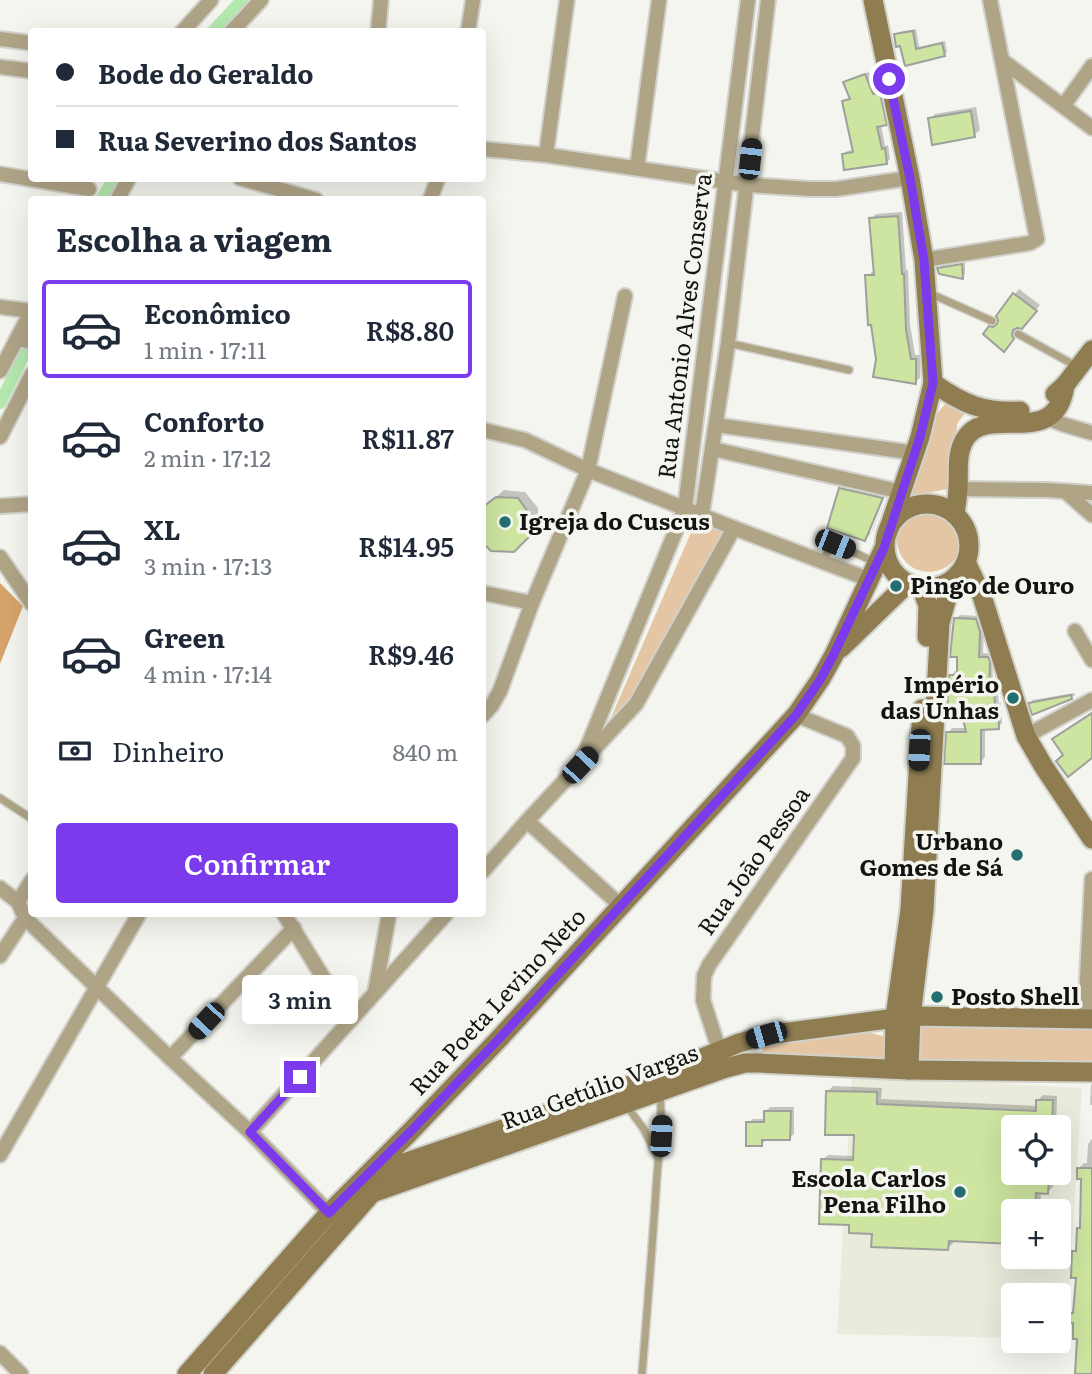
<!DOCTYPE html>
<html lang="pt">
<meta charset="utf-8">
<style>
:root{--surface:#fff;--page:#f2f2f3;--text:#1f2937;--muted:#747a83;--line:#e0e1e3;--accent:#7c3aed}
body{margin:0;font-family:Literata,serif;background:var(--page);color:var(--text);height:100vh;display:flex;flex-direction:column;font-size:26px;white-space:nowrap}
*{box-sizing:border-box;margin:0}
p{font-size:23px;color:var(--muted)}
.icon{flex:none;width:38px;height:38px;fill:none;stroke:currentColor;stroke-width:2;stroke-linecap:round;stroke-linejoin:round}
.map{position:relative;flex:1;overflow:hidden}
.side{position:absolute;left:28px;top:196px;width:458px;height:721px;display:flex;flex-direction:column;background:var(--surface);border-radius:7px;box-shadow:0 7px 28px #0002}
.side>*{flex:none}
.hud{position:absolute;left:28px;top:28px;width:458px;height:154px;border-radius:7px;box-shadow:0 7px 28px #0002;display:grid;align-content:center;height:154px;padding:0 28px;background:var(--surface)}
.fabs{position:absolute;left:1001px;top:1115px;display:grid;gap:14px}
.fabs a{display:grid;place-items:center;width:70px;height:70px;border-radius:7px;background:var(--surface);box-shadow:0 7px 28px #0002;font-size:35px}
.end{position:absolute;width:32px;height:32px;margin:-16px;border:9px solid #7c3aed;background:#fff;box-shadow:0 0 0 4px #fff}
.from{border-radius:50%}
.bubble{position:absolute;height:49px;border-radius:7px;background:var(--surface);box-shadow:0 7px 28px #0002;font-size:23px;font-weight:600;line-height:49px;text-align:center}
.car{position:absolute;width:21px;height:42px;margin:-21px -10px;border-radius:9px;box-shadow:0 0 5px 2px #0007;background:linear-gradient(#222 24%,#8ab4d8 0 40%,#222 0 76%,#8ab4d8 0 86%,#222 0)}
.hud b{display:flex;align-items:center;gap:24px;height:66px;font-size:26px}
.hud b+b{border-top:2px solid var(--line)}
.hud i{width:18px;height:18px;background:var(--text)}
ul{padding:0;list-style:none}
li{display:flex;align-items:center;gap:21px;height:98px;margin:0 14px 10px;padding:0 14px;border:4px solid transparent;border-radius:7px}
li div{flex:1}
li b{display:block;font-size:26px}
li em{font-style:normal;font-weight:600}
li.on{border-color:var(--accent)}
li>.icon{width:63px;height:63px;stroke-width:1.5}
h2{padding:0 28px;font-size:32px;line-height:84px}
.pay{display:flex;align-items:center;gap:18px;height:77px;padding:0 28px;font-size:26px}
.pay p{margin-inline-start:auto}
.action{display:flex;gap:14px;margin-top:auto;padding:14px 28px}
.action a{flex:1;height:80px;border-radius:7px;background:var(--accent);color:#fff;font-size:28px;font-weight:600;line-height:80px;text-align:center}
.map>svg:first-child{display:block}
.built{fill:#ebebdd;fill-rule:evenodd}
.green{fill:#e5c6a4}
.forest{fill:#d6a46b}
.shadow{fill:#0003}
.lines{fill:none;stroke-linecap:round;stroke-linejoin:round}
.canal{stroke:#b4e8af;stroke-width:12}
.building{fill:#cde5a0;stroke:#9ea09b;stroke-width:2}
.lane-casing{stroke:#d1d1cb;stroke-width:10}
.street-casing{stroke:#d1d1cb;stroke-width:18}
.secondary-casing{stroke:#d1d1cb;stroke-width:23}
.lane{stroke:#b0a487;stroke-width:7}
.street{stroke:#b0a487;stroke-width:14}
.secondary{stroke:#8f7c51;stroke-width:19}
.route{stroke:#7c3aed;stroke-width:9}
.poi-dot{fill:#226e70;stroke:#f5f5ef;stroke-width:2.5}
.labels{text-anchor:middle;stroke-width:7;stroke-linejoin:round;paint-order:stroke}
.street-label{font-size:23px;fill:#131311;stroke:#f5f5ef}
.poi-label{font-size:23px;font-weight:bold;fill:#131311;stroke:#f5f5ef;text-anchor:start}
</style>
<div class="map">
<svg width="1092" height="1374" viewBox="0 0 1092 1374">
<rect width="100%" height="100%" fill="#f5f5ef"/>
<path class="built" d="M 852,1075 L 1082,1088 L 1066,1340 L 1059,1339 L 1059,1295 L 1013,1295 L 1013,1338 L 837,1334 ZM 1013,1127 L 1059,1127 L 1059,1172 L 1013,1172 ZM 1013,1211 L 1059,1211 L 1059,1256 L 1013,1256 Z"/>
<g class="green">
<polygon points="957,402 978,406 965,413 957,424 953,488 906,497 932,420 945,404"/>
<circle cx="929" cy="540" r="32"/>
<polygon points="696,521 724,530 631,701 610,720"/>
<polygon points="919,1019 1092,1027 1092,1066 917,1059"/>
<polygon points="871,1033 883,1036 890,1043 888,1054 881,1061 767,1057 762,1051 766,1043 775,1041"/>
</g>
<polygon class="forest" points="0,583 23,606 0,664"/>
<g class="shadow">
<polygon points="916,29 919,47 945,41 947,52 944,55 906,64 901,44 896,35 899,32"/>
<polygon points="869,72 876,92 883,90 889,120 886,124 881,125 885,146 888,145 890,159 886,163 844,154 847,151 854,150 844,102 851,97 845,83 849,79"/>
<polygon points="976,107 980,130 974,135 930,119 935,114"/>
<polygon points="902,212 906,270 908,270 910,324 915,355 920,355 920,378 915,382 878,359 867,276 872,272 875,271 871,219 876,214"/>
<polygon points="965,262 965,274 962,277 939,268 942,265"/>
<polygon points="1019,289 1040,305 1027,322 1017,326 1016,329 1018,333 1009,345 990,327 995,322 999,322 998,316"/>
<polygon points="848,481 885,490 867,533 871,533 889,491 872,532 865,539 841,488"/>
<polygon points="504,490 525,492 538,508 538,526 514,550 483,540 483,509"/>
<polygon points="960,615 981,616 984,626 983,653 992,654 993,688 997,688 999,703 1001,703 1002,723 998,727 985,728 985,757 981,762 948,733 952,728 967,728 951,676 955,671 958,672 956,619"/>
<polygon points="1074,693 1075,695 1071,698 1030,703 1033,700"/>
<polygon points="1092,1084 1092,1105 1090,1105 1091,1085"/>
<polygon points="833,1086 882,1088 881,1099 1038,1106 1038,1100 1043,1095 1057,1096 1056,1127 1013,1127 1013,1172 1053,1172 1053,1187 1047,1192 1041,1192 1040,1211 1013,1211 1013,1242 953,1240 953,1243 948,1248 873,1232 851,1223 822,1160 828,1155 855,1156 856,1134 828,1091"/>
<polygon points="770,1107 794,1107 794,1134 789,1138 766,1138 766,1140 761,1145 748,1123 753,1119 766,1119 766,1111"/>
<polygon points="1092,1139 1092,1374 1075,1374 1079,1338 1071,1314 1076,1310 1078,1276 1074,1251 1078,1247 1079,1229 1082,1226 1083,1177 1079,1168 1084,1163 1087,1163 1088,1144"/>
</g>
<g class="lines">
<g class="canal">
<polyline points="212,32 242,0"/>
<polyline points="101,200 114,178"/>
<polyline points="0,403 26,351"/>
</g>
</g>
<g class="building">
<polygon points="913,31 916,49 942,43 945,56 905,66 900,46 896,47 894,34"/>
<polygon points="865,74 873,94 880,93 887,125 877,127 882,149 885,148 887,164 844,170 842,154 853,152 842,101 850,99 843,82"/>
<polygon points="971,111 975,137 932,145 928,118"/>
<polygon points="898,216 902,274 904,274 906,330 911,359 916,359 916,384 873,377 876,359 871,325 868,325 865,275 874,275 869,218"/>
<polygon points="962,264 963,279 939,274 937,268"/>
<polygon points="1013,293 1037,311 1022,329 1017,328 1013,330 1012,335 1014,339 1004,352 983,334 989,326 993,327 997,324 998,320 996,316"/>
<polygon points="839,488 883,498 865,541 827,528"/>
<polygon points="496,497 518,498 531,516 531,535 514,552 491,551 483,543 483,507"/>
<polygon points="954,618 976,619 980,632 979,657 988,657 990,661 989,692 994,691 995,706 998,706 999,729 981,730 981,764 944,764 946,732 966,732 961,711 947,711 949,675 957,675 957,657 950,657"/>
<polygon points="1071,695 1072,699 1032,715 1028,703"/>
<polygon points="1092,713 1092,758 1068,777 1056,761 1063,755 1052,739"/>
<polygon points="826,1091 877,1092 877,1104 1036,1111 1036,1100 1053,1100 1052,1127 1013,1127 1013,1174 1049,1175 1048,1194 1036,1193 1035,1211 1013,1211 1013,1244 949,1241 948,1250 871,1247 872,1234 849,1233 849,1225 819,1224 821,1159 853,1160 854,1135 825,1135"/>
<polygon points="764,1111 791,1111 790,1140 762,1140 762,1146 746,1146 746,1122 764,1122"/>
<polygon points="1077,1168 1092,1168 1092,1374 1075,1374 1077,1339 1073,1339 1073,1323 1069,1323 1070,1313 1073,1313 1076,1278 1071,1278 1072,1251 1076,1251 1077,1228 1080,1228 1081,1179 1077,1179"/>
</g>
<g class="lines">
<g class="lane-casing">
<g id="lane">
<polyline points="929,293 992,321"/>
<polyline points="1018,334 1076,366"/>
<polyline points="728,343 849,370"/>
<polyline points="822,561 832,545 835,544 875,562"/>
<polyline points="0,798 32,819"/>
<polyline points="626,1105 643,1128 658,1158"/>
<path d="M 642,1374 C 647,1313 652,1251 656,1190 C 658,1157 663,1125 660,1092"/>
</g>
</g>
<g class="street-casing">
<g id="street">
<polyline points="182,32 211,0"/>
<polyline points="231,32 261,0"/>
<polyline points="378,32 381,0"/>
<polyline points="468,32 473,0"/>
<polyline points="0,39 32,43"/>
<polyline points="1003,61 1092,128"/>
<polyline points="0,67 32,71"/>
<polyline points="1064,105 1092,66"/>
<polyline points="483,149 546,155 748,185 811,189 836,189 910,178"/>
<polyline points="546,155 567,0"/>
<polyline points="637,168 659,0"/>
<polyline points="0,174 89,189"/>
<polyline points="240,178 316,200"/>
<polyline points="117,200 129,178"/>
<polyline points="430,200 438,178"/>
<polyline points="924,260 1030,243 1037,239 990,0"/>
<polyline points="0,307 31,311"/>
<polyline points="17,339 32,342"/>
<polyline points="0,371 32,310"/>
<polyline points="1047,418 1062,424 1092,433"/>
<polyline points="716,425 915,453"/>
<polyline points="483,430 525,440 588,470 734,528 636,704 527,821 483,871"/>
<polyline points="0,437 32,374"/>
<polyline points="713,449 902,492"/>
<polyline points="958,489 1047,490 1092,493"/>
<polyline points="1066,492 1092,515"/>
<polyline points="0,506 32,504"/>
<polyline points="702,514 728,343 768,0"/>
<polyline points="734,528 868,579"/>
<polyline points="0,557 32,604"/>
<polyline points="483,593 532,603"/>
<polyline points="1075,631 1092,660"/>
<polyline points="483,715 492,705 500,691 532,603 588,470 625,296"/>
<polyline points="1026,736 1092,700"/>
<polyline points="580,765 685,508 748,0"/>
<polyline points="527,821 620,905"/>
<polyline points="0,888 18,902 25,918 170,1058 250,1132 336,1220"/>
<polyline points="18,902 32,880"/>
<polyline points="284,914 350,1021"/>
<polyline points="0,956 25,918"/>
<polyline points="375,992 389,914"/>
<polyline points="1085,1019 1092,879"/>
<polyline points="170,1058 294,928"/>
<polyline points="722,1059 703,1000 704,976 709,965 853,758 853,746 847,736 796,715"/>
<polyline points="250,1132 446,914"/>
<polyline points="0,1155 139,914"/>
<polyline points="0,1353 21,1374"/>
</g>
</g>
<g class="secondary-casing">
<g id="secondary">
<polyline points="873,0 910,178 924,260 933,383 920,437 887,534"/>
<path d="M 933,383 C 963,404 983,413 1020,411"/>
<polyline points="1055,394 1065,385 1092,350"/>
<circle cx="927" cy="546" r="42"/>
<path d="M 955,514 C 956,505 958,496 958,487 C 959,471 956,453 965,439 C 987,402 1056,452 1065,385"/>
<polyline points="966,562 982,596 1026,736 1044,767 1092,839"/>
<polyline points="921,587 928,605 927,637"/>
<polyline points="841,648 908,583"/>
<polyline points="894,1069 895,1017 910,910 922,709"/>
<polyline points="909,1070 911,1016 924,910 940,623 946,601 958,574"/>
<polyline points="369,1175 657,1076 739,1043 766,1035 911,1016 1092,1019"/>
<polyline points="187,1374 329,1213 411,1131 497,1041 796,715 820,680 834,655 884,548"/>
<polyline points="213,1374 372,1193 726,1068 745,1063 759,1063 909,1070 1092,1072"/>
</g>
</g>
<use href="#lane" class="lane"/>
<use href="#street" class="street"/>
<use href="#secondary" class="secondary"/>
</g>
<g class="lines">
<polyline class="route" points="300,1077 250,1132 329,1213 411,1131 497,1041 796,715 820,680 834,654 884,548 920,437 933,383 924,260 910,178 889,79"/>
</g>
<g class="poi-dot">
<circle cx="505" cy="522" r="7"/>
<circle cx="896" cy="586" r="7"/>
<circle cx="1013" cy="698" r="7"/>
<circle cx="1017" cy="855" r="7"/>
<circle cx="937" cy="997" r="7"/>
<circle cx="960" cy="1192" r="7"/>
</g>
<g class="labels">
<g class="street-label">
<text transform="translate(685 326) rotate(-83)" y="8">Rua Antonio Alves Conserva</text>
<text transform="translate(754 861) rotate(-55)" y="8">Rua João Pessoa</text>
<text transform="translate(498 1002) rotate(-47)" y="8">Rua Poeta Levino Neto</text>
<text transform="translate(600 1087) rotate(-20)" y="8">Rua Getúlio Vargas</text>
</g>
<g class="poi-label">
<text x="519" y="530">Igreja do Cuscus</text>
<text x="910" y="594">Pingo de Ouro</text>
<text x="999" y="693" text-anchor="end">Império<tspan x="999" dy="26">das Unhas</tspan></text>
<text x="1003" y="850" text-anchor="end">Urbano<tspan x="1003" dy="26">Gomes de Sá</tspan></text>
<text x="951" y="1005">Posto Shell</text>
<text x="946" y="1187" text-anchor="end">Escola Carlos<tspan x="946" dy="26">Pena Filho</tspan></text>
</g>
</g>
</svg>
<div class="fabs">
<a><svg class="icon" aria-label="locate" viewBox="0 0 24 24"><circle cx="12" cy="12" r="6"/><path d="M12 2v4M12 18v4M2 12h4M18 12h4"/></svg></a>
<a>+</a>
<a>−</a>
</div>
<i class="end from" style="left:889px;top:79px"></i>
<i class="end" style="left:300px;top:1077px"></i>
<div class="bubble" style="left:242px;top:975px;width:116px">3 min</div>
<i class="car" style="left:750px;top:159px;rotate:6deg"></i>
<i class="car" style="left:835px;top:544px;rotate:112deg"></i>
<i class="car" style="left:919px;top:750px;rotate:183deg"></i>
<i class="car" style="left:580px;top:765px;rotate:43deg"></i>
<i class="car" style="left:206px;top:1021px;rotate:223deg"></i>
<i class="car" style="left:766px;top:1035px;rotate:254deg"></i>
<i class="car" style="left:661px;top:1136px;rotate:3deg"></i>
<div class="hud">
<b><i class="from"></i>Bode do Geraldo</b>
<b><i></i>Rua Severino dos Santos</b>
</div>
<section class="side">
<h2>Escolha a viagem</h2>
<ul>
<li class="on"><svg class="icon" aria-label="car" viewBox="0 0 24 24"><path d="M5 17H2v-5l4-1 3-4h7l3 4 3 1v5h-3M9 17h6M6 11h13"/><circle cx="7" cy="17" r="2"/><circle cx="17" cy="17" r="2"/></svg><div><b>Econômico</b><p>1 min · 17:11</p></div><em>R$8.80</em></li>
<li><svg class="icon" aria-label="car" viewBox="0 0 24 24"><path d="M5 17H2v-5l4-1 3-4h7l3 4 3 1v5h-3M9 17h6M6 11h13"/><circle cx="7" cy="17" r="2"/><circle cx="17" cy="17" r="2"/></svg><div><b>Conforto</b><p>2 min · 17:12</p></div><em>R$11.87</em></li>
<li><svg class="icon" aria-label="car" viewBox="0 0 24 24"><path d="M5 17H2v-5l4-1 3-4h7l3 4 3 1v5h-3M9 17h6M6 11h13"/><circle cx="7" cy="17" r="2"/><circle cx="17" cy="17" r="2"/></svg><div><b>XL</b><p>3 min · 17:13</p></div><em>R$14.95</em></li>
<li><svg class="icon" aria-label="car" viewBox="0 0 24 24"><path d="M5 17H2v-5l4-1 3-4h7l3 4 3 1v5h-3M9 17h6M6 11h13"/><circle cx="7" cy="17" r="2"/><circle cx="17" cy="17" r="2"/></svg><div><b>Green</b><p>4 min · 17:14</p></div><em>R$9.46</em></li>
</ul>
<div class="pay"><svg class="icon" aria-label="cash" viewBox="0 0 24 24"><path d="M3 7h18v10H3z"/><circle cx="12" cy="12" r="2"/></svg>Dinheiro<p>840 m</p></div>
<div class="action"><a>Confirmar</a></div>
</section>
</div>
